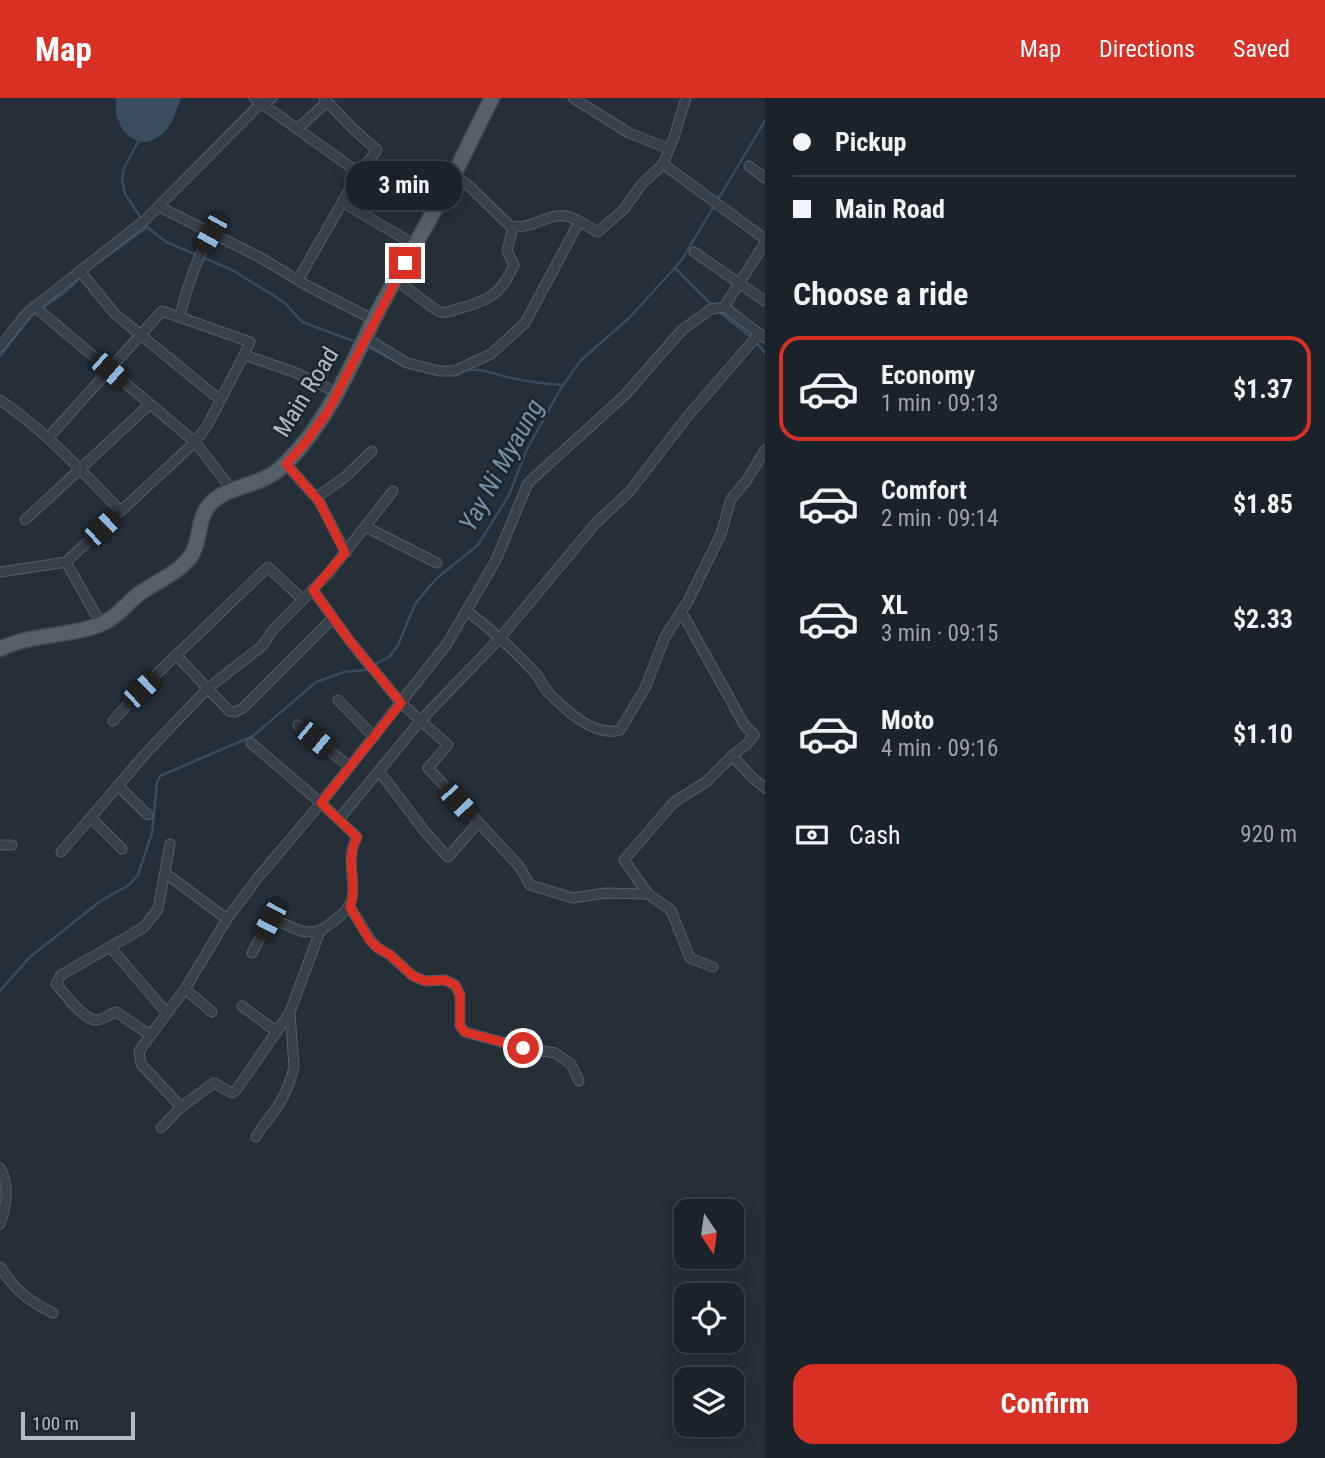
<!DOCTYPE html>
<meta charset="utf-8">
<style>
:root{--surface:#1b232a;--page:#242b32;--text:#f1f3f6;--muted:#a0a4a8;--line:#394047;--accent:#d93025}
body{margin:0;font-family:"Roboto Condensed",sans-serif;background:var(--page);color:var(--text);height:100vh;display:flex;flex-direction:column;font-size:26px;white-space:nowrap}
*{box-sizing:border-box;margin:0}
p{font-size:23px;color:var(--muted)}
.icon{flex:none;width:38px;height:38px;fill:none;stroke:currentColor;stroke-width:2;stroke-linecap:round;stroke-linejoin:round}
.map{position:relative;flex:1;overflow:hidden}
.drawer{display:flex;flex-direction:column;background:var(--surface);width:560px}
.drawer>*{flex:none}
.banner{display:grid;align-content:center;height:154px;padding:0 28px;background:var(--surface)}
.needle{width:46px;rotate:167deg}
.controls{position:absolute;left:674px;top:1101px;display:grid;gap:14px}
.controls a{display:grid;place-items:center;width:70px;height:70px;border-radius:14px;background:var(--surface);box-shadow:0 4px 18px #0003,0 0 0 2px var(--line);font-size:35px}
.scale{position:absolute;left:21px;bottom:18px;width:114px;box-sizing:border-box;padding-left:7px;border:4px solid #b3bcc4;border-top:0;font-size:19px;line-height:24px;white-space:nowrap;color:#b3bcc4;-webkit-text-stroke:5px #1d262d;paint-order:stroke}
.end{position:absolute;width:32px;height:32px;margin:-16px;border:9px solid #d93025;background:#fff;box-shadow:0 0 0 4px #fff}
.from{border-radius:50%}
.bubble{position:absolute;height:49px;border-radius:21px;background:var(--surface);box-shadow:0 4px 18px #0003,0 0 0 2px var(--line);font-size:23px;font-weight:700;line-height:49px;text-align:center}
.car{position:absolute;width:21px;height:42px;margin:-21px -10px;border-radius:9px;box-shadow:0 0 5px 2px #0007;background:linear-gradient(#222 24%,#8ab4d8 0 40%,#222 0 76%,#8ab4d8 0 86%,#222 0)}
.banner b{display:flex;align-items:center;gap:24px;height:66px;font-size:26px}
.banner b+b{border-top:2px solid var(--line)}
.banner i{width:18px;height:18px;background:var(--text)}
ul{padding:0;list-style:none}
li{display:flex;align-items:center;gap:21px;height:105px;margin:0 14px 10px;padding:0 14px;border:4px solid transparent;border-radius:21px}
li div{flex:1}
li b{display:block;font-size:26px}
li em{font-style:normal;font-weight:700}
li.current{border-color:var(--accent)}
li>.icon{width:63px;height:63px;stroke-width:1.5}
h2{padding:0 28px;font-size:32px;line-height:84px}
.pay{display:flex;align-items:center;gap:18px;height:77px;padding:0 28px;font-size:26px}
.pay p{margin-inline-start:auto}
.primary-button{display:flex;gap:14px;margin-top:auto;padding:14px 28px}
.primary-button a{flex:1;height:80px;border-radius:21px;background:var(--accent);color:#fff;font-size:28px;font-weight:700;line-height:80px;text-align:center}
header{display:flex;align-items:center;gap:42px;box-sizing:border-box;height:98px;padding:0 35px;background:var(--accent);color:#fff}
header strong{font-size:33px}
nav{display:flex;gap:38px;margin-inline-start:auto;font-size:24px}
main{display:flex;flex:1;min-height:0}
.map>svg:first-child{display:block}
.water{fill:#394d5e}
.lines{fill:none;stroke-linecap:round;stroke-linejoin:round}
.stream{stroke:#394d5e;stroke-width:2.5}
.street-casing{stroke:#565f66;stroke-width:11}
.primary-casing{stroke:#414a51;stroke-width:17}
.street{stroke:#374149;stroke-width:9}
.primary{stroke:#556069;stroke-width:14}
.route{stroke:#d93025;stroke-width:9}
.labels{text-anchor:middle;stroke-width:5;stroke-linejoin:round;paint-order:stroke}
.street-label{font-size:24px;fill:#b3bcc4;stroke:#1d262d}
.water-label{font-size:26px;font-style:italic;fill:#7690a5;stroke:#1d262d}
</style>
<header>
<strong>Map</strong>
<nav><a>Map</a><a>Directions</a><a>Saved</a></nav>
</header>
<main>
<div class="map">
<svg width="765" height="1360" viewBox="0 0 765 1360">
<rect width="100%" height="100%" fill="#242f38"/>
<path class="water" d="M 116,0 L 181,0 C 177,10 174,22 168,30 C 150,52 128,47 118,22 C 115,15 116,7 116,0 Z"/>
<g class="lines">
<g class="stream">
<polyline points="138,44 124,70 122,82 125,96 147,129 166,144 232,172 268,194 285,205 302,224 356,244"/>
<polyline points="103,161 146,130"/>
<polyline points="676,171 713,208"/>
<polyline points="718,213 751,239"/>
<polyline points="756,244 765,255"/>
<polyline points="365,247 405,269"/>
<polyline points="0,258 32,217 64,195 82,178"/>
<path d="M 463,273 C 480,269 491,275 507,279 C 525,283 544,286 563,287"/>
<polyline points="0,893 30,859 99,804 129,787 138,777 152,735 157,685 160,678 253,638 316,584 344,574 365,572 390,558 398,547 415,506 436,481 478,447 509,397 526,353 560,292 580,263 629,220 681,163 765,23"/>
</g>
<g class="street-casing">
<g id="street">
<polyline points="254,0 359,75"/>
<polyline points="573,0 629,35 669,51"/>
<polyline points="297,31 327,4"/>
<polyline points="663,66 765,141"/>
<polyline points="749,68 765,80"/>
<path d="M 454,77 L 469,88 L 510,128 C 531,133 546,115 566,118 C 577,120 588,129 598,134 L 624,111 L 641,87 L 663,66 L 674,39 L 686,0"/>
<polyline points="342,104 415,147"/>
<polyline points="160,109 263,161 306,187 374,222"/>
<polyline points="694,154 765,203"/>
<polyline points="80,173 115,216 219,301"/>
<polyline points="298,182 359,75 377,52 352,30 324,0"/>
<path d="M 395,182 C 404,187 436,213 440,214 C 446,216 455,211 461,210 C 490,202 501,196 514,167 L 507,153 L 513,129"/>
<polyline points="34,208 195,344 233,393"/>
<polyline points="724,209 765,145"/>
<path d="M 180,218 C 187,189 196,162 211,135"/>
<polyline points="366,240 407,265 439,273 454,273 491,256 525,225 579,124"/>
<polyline points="0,249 27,215 145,122 261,5 272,0"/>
<path d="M 0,302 C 45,332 82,374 121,413"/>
<polyline points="48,340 162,213 250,244 244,257 294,274 338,295"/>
<polyline points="286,366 319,403 346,455"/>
<polyline points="317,399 345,379 372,353"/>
<polyline points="25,422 149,307"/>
<polyline points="366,429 437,465"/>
<polyline points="66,464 101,526"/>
<polyline points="0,474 66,464 195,344 207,328 244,257"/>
<polyline points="313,492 349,542 401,605 448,647 428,670 519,768 530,787 573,800 605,795 648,796"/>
<path d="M 467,513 C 492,532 514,552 535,575 C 540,580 542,587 547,593 C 563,610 594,640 620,632 L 645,590 L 665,539 L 688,503 L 721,436 L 731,401 L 747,382 L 765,352"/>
<polyline points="681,513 745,628 754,637 747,646 732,658 754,681 765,690"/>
<polyline points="176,557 229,613 235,614 243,610 333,520"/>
<polyline points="338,602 374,639"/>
<polyline points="113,623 140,592 268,469 303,502"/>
<polyline points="298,627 350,669"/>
<path d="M 251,645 L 321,705 L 357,739 C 339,774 371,796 335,822 C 327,828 321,834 311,834 C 297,835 284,823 270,822 L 252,855"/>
<polyline points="379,673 426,735 448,759 478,725"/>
<polyline points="118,688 148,717"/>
<polyline points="91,720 122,751"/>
<polyline points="339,721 421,622 500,540 595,426 630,393 687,319 759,236"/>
<polyline points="0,747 12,747"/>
<polyline points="61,754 147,654 208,590 262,548 273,532 328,476 393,393"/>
<polyline points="165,775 227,821"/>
<polyline points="350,809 371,843 378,850 390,857 413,878 425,883 445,882 455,887 460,897 460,928 465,934 523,950 555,955 571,966 579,983"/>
<path d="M 110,849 L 61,877 L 56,886 C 64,895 83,921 95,922 C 102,923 110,916 116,914 L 150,937"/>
<polyline points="713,869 690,860 671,812 648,796 624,762 674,704 706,684 732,658"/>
<polyline points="185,891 212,914"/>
<polyline points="242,908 277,934"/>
<polyline points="166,914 110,849 144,829 158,811 170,746"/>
<polyline points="181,1009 141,966 139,953 185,891 227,821 256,782 321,705 447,546 496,462 528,385 625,297 682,232 711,211 724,209 765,240"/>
<polyline points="161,1030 181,1009 214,985 232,995 237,991 290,914 320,833"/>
<path d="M 256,1039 C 262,1027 272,1018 279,1006 C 286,995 291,981 294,969 L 290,914"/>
<path d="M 0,1070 C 10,1087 6,1109 0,1126"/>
<path d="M 0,1169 C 16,1193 27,1202 53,1215"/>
</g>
</g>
<g class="primary-casing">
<path id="primary" d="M 0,551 C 35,534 78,539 107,523 C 118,517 126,507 135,499 C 152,485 178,476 191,458 C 202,441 196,419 212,404 C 233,385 262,390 286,365 C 327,324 349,272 374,221 C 399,172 429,125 454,76 C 467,51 479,25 492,0"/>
</g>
<use href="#street" class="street"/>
<use href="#primary" class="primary"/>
</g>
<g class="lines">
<path class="route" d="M 405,165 L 328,313 L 305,345 L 286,366 L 319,403 L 345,455 L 313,492 L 349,542 L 401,605 L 321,705 L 357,739 C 344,764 359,786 350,809 L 370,843 L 378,850 L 390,857 L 413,878 L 425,883 L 445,882 L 455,887 L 460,897 L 460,928 L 465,934 L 523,950"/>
</g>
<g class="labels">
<g class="street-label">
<text transform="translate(306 294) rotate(-58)" y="8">Main Road</text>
</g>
<g class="water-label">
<text transform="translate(501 367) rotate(-61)" y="9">Yay Ni Myaung</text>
</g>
</g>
</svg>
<div class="controls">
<a><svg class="needle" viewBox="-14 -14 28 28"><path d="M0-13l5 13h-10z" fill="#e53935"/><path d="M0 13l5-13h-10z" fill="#a0a4a8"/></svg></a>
<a><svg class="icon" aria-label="locate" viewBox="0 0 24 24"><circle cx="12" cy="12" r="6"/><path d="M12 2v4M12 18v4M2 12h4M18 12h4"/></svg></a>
<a><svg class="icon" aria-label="layers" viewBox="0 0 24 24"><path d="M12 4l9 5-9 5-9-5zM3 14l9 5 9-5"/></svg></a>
</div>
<div class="scale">100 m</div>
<i class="end from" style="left:523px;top:950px"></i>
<i class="end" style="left:405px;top:165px"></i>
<div class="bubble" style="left:346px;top:63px;width:116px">3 min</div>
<i class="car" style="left:211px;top:135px;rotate:209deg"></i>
<i class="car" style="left:109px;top:272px;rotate:131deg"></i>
<i class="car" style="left:102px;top:430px;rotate:47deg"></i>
<i class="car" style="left:141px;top:592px;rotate:46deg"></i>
<i class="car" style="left:315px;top:641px;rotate:129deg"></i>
<i class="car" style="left:458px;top:704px;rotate:137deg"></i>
<i class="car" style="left:270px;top:822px;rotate:208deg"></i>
</div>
<section class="drawer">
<div class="banner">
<b><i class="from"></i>Pickup</b>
<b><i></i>Main Road</b>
</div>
<h2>Choose a ride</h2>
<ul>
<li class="current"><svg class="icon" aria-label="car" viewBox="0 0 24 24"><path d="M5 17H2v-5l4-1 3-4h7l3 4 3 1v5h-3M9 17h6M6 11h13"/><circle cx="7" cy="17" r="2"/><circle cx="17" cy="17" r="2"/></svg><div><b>Economy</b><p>1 min · 09:13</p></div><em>$1.37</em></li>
<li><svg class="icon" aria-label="car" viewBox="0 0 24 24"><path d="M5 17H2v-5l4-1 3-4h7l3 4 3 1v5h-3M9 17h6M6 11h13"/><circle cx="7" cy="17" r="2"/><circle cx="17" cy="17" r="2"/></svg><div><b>Comfort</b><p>2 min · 09:14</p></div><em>$1.85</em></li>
<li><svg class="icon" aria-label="car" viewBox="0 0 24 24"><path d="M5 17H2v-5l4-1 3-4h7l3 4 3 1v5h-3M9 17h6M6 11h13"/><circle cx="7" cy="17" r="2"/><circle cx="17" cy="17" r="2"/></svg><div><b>XL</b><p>3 min · 09:15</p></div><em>$2.33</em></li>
<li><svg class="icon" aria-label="car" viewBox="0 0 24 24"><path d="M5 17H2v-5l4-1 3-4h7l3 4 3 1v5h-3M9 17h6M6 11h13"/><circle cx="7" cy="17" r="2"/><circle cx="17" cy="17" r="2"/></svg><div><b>Moto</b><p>4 min · 09:16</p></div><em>$1.10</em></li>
</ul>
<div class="pay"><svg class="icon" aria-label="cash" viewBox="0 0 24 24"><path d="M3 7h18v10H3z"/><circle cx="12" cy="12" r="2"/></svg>Cash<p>920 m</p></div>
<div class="primary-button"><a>Confirm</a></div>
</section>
</main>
